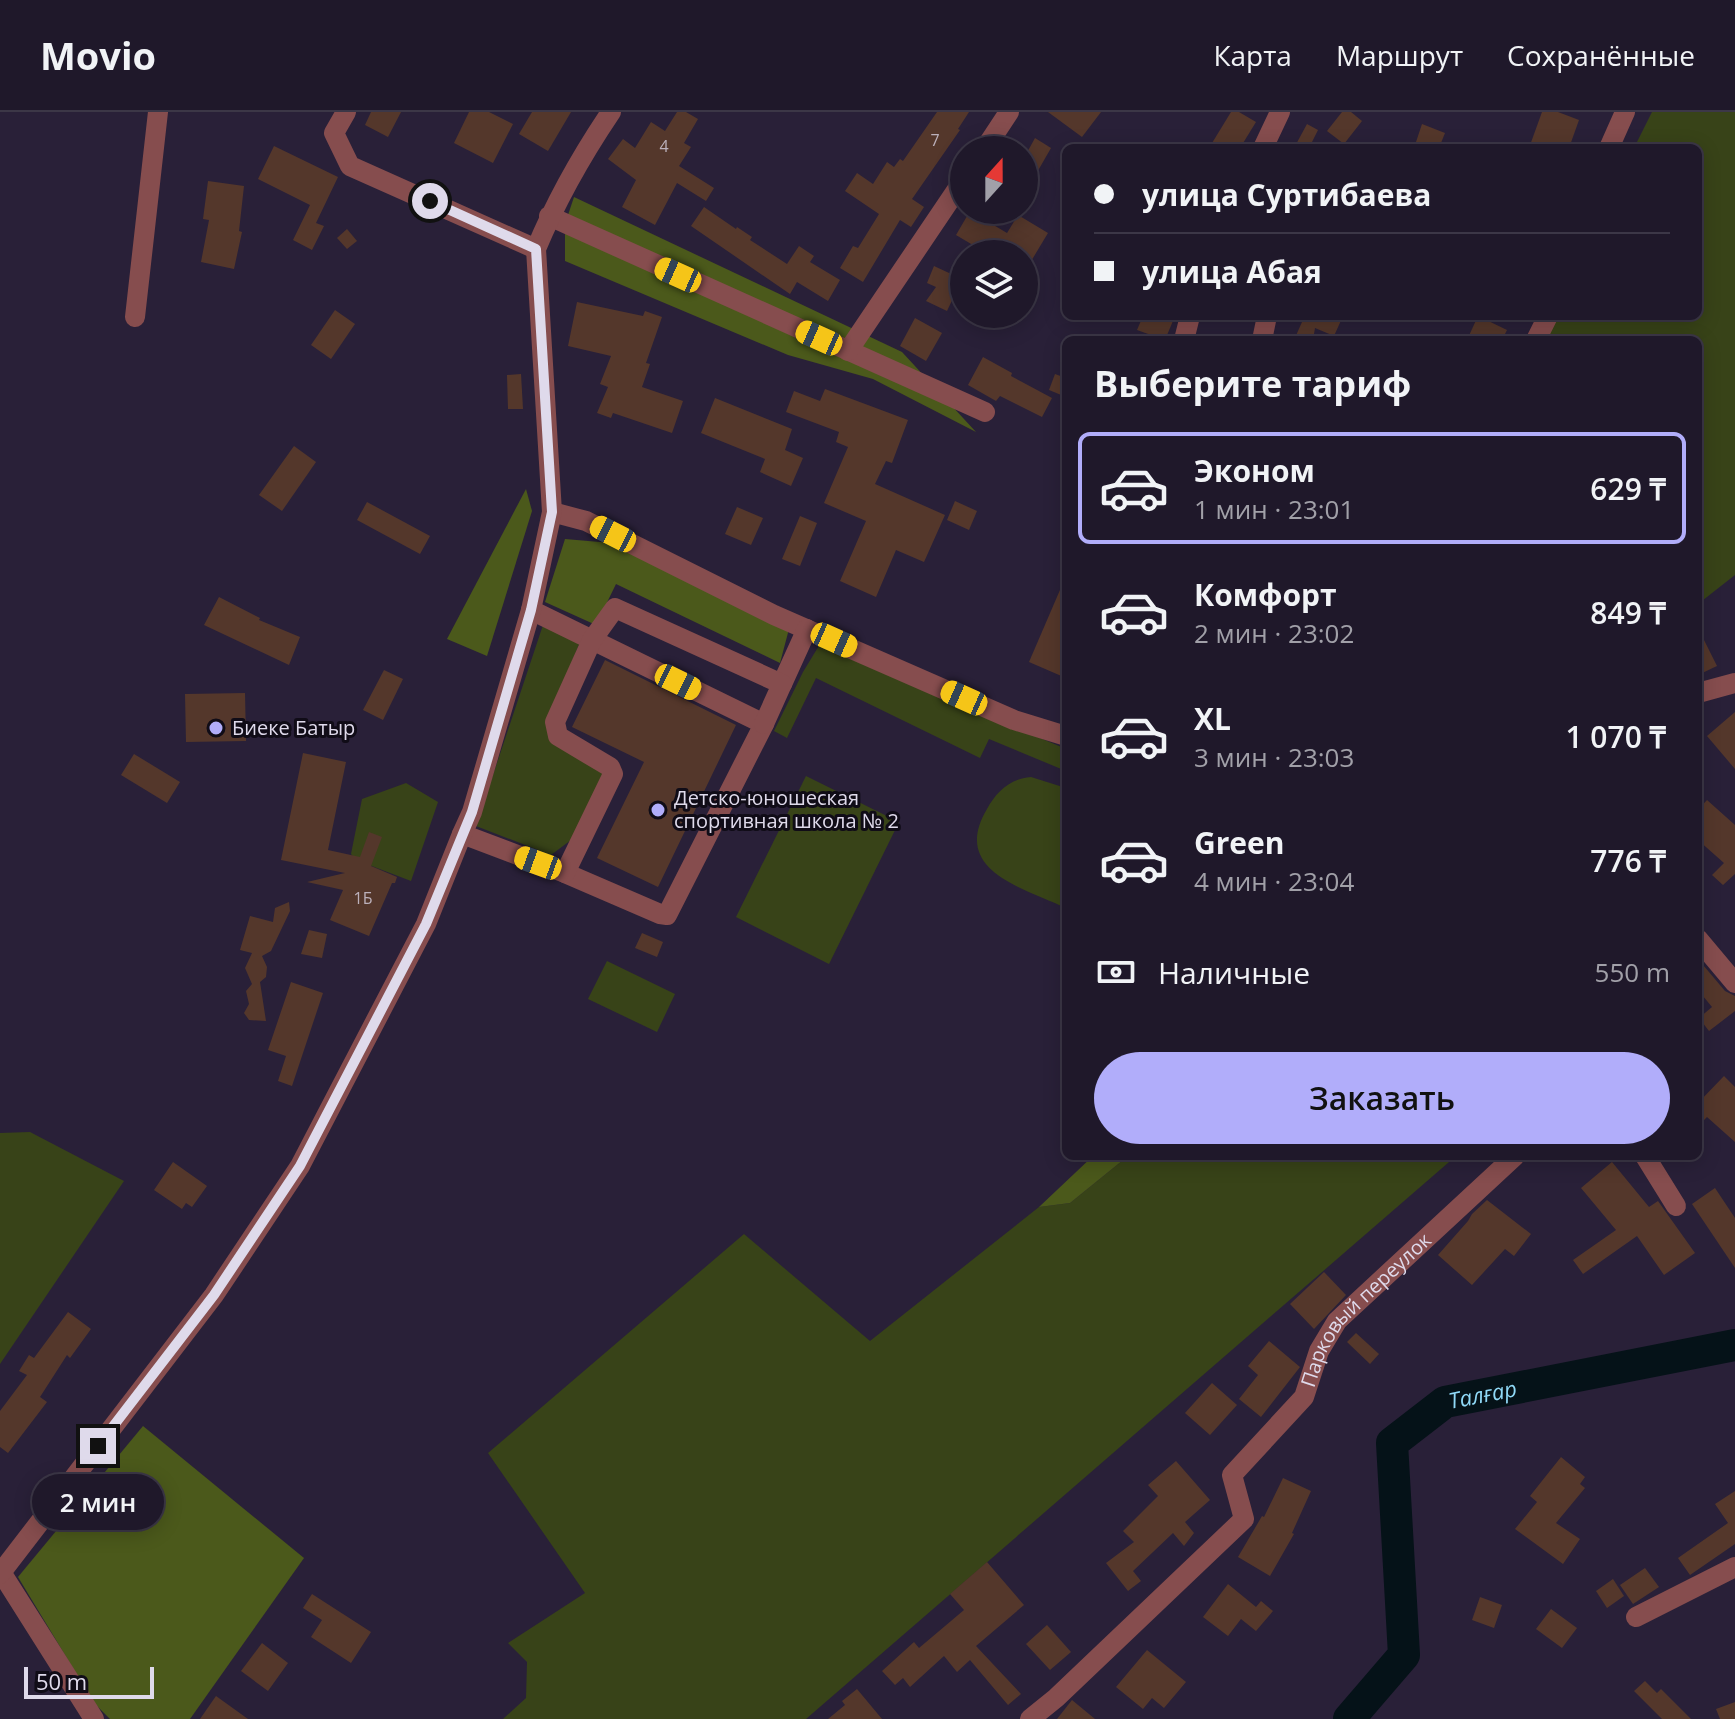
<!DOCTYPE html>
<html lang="ru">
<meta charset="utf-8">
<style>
:root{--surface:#1f182a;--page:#272132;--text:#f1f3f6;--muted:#a1a0a8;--line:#3c3747;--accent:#b1adfa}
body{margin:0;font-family:"Open Sans",sans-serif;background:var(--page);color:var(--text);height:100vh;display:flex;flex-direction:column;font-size:30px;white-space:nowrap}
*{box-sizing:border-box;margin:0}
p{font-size:26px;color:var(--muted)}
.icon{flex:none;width:44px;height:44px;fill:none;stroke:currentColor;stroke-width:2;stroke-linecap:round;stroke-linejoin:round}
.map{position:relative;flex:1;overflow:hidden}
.side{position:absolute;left:1062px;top:224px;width:640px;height:824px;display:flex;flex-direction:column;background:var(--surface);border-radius:12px;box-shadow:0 4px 20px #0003,0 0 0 2px var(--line)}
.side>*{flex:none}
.banner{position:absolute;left:1062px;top:32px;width:640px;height:176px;border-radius:12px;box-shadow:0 4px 20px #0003,0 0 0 2px var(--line);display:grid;align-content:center;height:176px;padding:0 32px;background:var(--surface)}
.needle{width:52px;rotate:21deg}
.tools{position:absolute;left:950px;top:24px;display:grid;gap:16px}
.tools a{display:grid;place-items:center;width:88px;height:88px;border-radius:50%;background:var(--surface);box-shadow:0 4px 20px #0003,0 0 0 2px var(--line);font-size:40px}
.scale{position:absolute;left:24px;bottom:20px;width:130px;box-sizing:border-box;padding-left:8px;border:4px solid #dfdaeb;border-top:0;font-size:22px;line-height:28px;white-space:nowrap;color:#dfdaeb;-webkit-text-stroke:6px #100c17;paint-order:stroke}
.end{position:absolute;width:36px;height:36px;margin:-18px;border:10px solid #dfdaeb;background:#111;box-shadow:0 0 0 4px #111}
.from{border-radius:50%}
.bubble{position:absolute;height:56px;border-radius:28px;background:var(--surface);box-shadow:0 4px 20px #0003,0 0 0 2px var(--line);font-size:26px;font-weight:600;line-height:56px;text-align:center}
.car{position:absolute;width:24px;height:48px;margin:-24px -12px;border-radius:10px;box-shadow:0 0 6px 2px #0007;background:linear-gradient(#f5c518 24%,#345 0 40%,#f5c518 0 76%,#345 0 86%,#f5c518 0)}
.banner b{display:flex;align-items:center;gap:28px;height:76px;font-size:30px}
.banner b+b{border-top:2px solid var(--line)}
.banner i{width:20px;height:20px;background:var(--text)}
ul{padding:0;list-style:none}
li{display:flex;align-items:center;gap:24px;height:112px;margin:0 16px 12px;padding:0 16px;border:4px solid transparent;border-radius:12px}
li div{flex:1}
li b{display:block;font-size:30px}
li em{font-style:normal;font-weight:600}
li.active{border-color:var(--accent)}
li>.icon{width:72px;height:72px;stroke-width:1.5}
h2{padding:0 32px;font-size:36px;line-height:96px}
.pay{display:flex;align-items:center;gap:20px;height:88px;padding:0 32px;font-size:30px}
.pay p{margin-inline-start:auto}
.button{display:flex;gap:16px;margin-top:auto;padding:16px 32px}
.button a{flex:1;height:92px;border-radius:48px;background:var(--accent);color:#111;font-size:32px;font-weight:600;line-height:92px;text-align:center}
header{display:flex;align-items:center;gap:48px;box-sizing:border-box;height:112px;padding:0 40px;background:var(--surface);border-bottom:2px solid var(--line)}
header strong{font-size:38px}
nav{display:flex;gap:44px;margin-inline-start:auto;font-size:28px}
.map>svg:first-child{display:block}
.green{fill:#384318}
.forest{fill:#4b591b}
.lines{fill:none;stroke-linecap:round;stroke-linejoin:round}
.river{stroke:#051218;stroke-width:32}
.building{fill:#54372b}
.minor{stroke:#864d4e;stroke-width:20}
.route{stroke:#dfdaeb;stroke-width:10}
.poi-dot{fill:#b1adfa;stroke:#100c17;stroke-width:3}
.labels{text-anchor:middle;stroke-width:6;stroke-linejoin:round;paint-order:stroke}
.number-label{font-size:16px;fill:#bcb1bb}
.poi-label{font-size:20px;fill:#dfdaeb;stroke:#100c17;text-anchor:start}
.street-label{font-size:20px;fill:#dfdaeb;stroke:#100c17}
.water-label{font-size:22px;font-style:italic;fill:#90d9f7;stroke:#100c17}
</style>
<header>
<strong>Movio</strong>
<nav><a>Карта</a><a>Маршрут</a><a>Сохранённые</a></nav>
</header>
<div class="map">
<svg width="1735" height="1607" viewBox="0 0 1735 1607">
<rect width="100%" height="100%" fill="#292038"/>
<g class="green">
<polygon points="1652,0 1735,0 1735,463 1698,492 1698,228 1538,228 1549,204 1698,204 1698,36 1634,36"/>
<polygon points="543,513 580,530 548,608 605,659 571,728 551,743 476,714"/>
<polygon points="820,532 1066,637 1066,659 989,627 980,646 816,566 787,626 774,619 803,560"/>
<polygon points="806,664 899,710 829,852 736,805"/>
<path d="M 1031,665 L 1066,676 L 1066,796 C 1024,776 950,759 987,697 C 997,679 1010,667 1031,665 Z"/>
<polygon points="406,671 438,690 411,769 356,748 351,742 362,687"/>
<polygon points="607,849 675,882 657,920 588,887"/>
<polygon points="30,1020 124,1069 0,1252 0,1021"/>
<polygon points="1128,1044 1456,1044 806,1607 503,1607 526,1586 527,1550 508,1531 585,1481 488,1341 744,1122 870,1229 1039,1095 1070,1091"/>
</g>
<g class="forest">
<polygon points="574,85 902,240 976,320 873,267 788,243 565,149 565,112"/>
<polygon points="526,377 532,399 487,544 447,527"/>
<polygon points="565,427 623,432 789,517 780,551 616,472 596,513 545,490"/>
<polygon points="1093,1044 1128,1044 1070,1091 1039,1095"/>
<polygon points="143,1314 304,1446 190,1607 110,1607 94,1591 18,1465"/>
</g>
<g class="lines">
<path class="river" id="s1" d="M 1349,1607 L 1404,1543 L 1392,1331 L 1445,1290 L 1735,1233"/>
</g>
<g class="building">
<polygon points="371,0 401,0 388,25 365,13"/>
<polygon points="469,0 489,0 513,12 493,51 454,31"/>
<polygon points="532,0 571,0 548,39 519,22"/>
<polygon points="677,0 686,0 698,7 684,31 691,35 679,54 714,76 706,89 677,71 655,113 622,95 636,68 608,47 623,27 635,36 651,10 665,19"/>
<polygon points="937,0 969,0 958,17 960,18 912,87 924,95 911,115 900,108 863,170 840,156 853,134 858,136 879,102 845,79 857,61 873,72 887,50 894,55 900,47 903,49"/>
<polygon points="1048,0 1101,0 1082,25"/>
<polygon points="1231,0 1239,0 1256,10 1240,36 1209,36"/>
<polygon points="1342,0 1351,0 1362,9 1344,32 1327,19"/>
<polygon points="1542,0 1558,0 1579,8 1569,36 1529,36"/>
<polygon points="1307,12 1318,18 1309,36 1294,36"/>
<polygon points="1422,12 1445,21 1439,36 1415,33"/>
<polygon points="1035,26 1051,36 1024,83 1024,46"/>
<polygon points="274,34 338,65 316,111 324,114 312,138 293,128 310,93 258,67"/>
<polygon points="208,69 244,74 239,119 242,120 234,157 201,150 209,108 203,107"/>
<polygon points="704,95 736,117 737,115 752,125 750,128 787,152 799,134 814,144 810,150 840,168 828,189 797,170 790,182 691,114"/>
<polygon points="970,99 1007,121 1018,103 1048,121 1024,161 1024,142 988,142 956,123"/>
<polygon points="347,117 357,129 347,137 337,126"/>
<polygon points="934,154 962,167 947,199 926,189 936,175 927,171"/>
<polygon points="577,190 643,204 645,199 662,205 646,251 650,252 642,275 683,289 672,321 613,301 611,306 597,301 608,275 600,272 611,244 568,234"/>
<polygon points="335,198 355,212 331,247 311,233"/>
<polygon points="1143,204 1175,204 1165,228 1137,218"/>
<polygon points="1288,204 1343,204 1334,224 1315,216 1313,228 1294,228 1302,210"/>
<polygon points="1478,204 1507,218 1502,228 1467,228"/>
<polygon points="915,206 942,221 926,249 900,234"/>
<polygon points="983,245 1012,261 1011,264 1052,286 1042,305 1000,284 996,289 968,273"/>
<polygon points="521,262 523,297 508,297 507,263"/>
<polygon points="1055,262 1066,266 1066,285 1049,278"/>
<polygon points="825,277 908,308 892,351 886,349 875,372 945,403 924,450 896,438 876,485 840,469 866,409 824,391 848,335 836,330 839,320 786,300 794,279 820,289"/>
<polygon points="715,286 792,317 785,338 803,346 791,374 760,360 765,347 701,321"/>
<polygon points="294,334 316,350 282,399 259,383"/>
<polygon points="955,389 977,399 969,418 947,408"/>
<polygon points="367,390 430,424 420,442 357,408"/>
<polygon points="737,395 763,406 751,433 725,422"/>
<polygon points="800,404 817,411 800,454 782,447"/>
<polygon points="1066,464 1066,566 1029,550"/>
<polygon points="219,485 260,506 259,508 300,525 289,553 204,513"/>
<polygon points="1698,516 1717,554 1698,563"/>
<polygon points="605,548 736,613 658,775 597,746 644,650 572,615"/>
<polygon points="384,558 403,567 383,608 363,598"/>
<polygon points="245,581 246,629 186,630 185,582"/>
<polygon points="1735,600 1735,657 1707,624"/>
<polygon points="303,641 346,650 328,738 360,745 369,720 382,725 371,754 397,765 395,771 392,771 369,824 330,808 343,778 307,770 345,761 281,748"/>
<polygon points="134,642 180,670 167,691 121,663"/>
<polygon points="1707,688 1735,713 1735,762 1723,773 1712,763 1724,751 1698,728 1698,698"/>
<polygon points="289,790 290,799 271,839 262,844 267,855 266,865 260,870 266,909 249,908 244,901 249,892 246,879 252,872 245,856 252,841 240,838 250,804 273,810 275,796"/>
<polygon points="309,818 327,822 322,846 301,842"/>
<polygon points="642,821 663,830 657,845 635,836"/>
<polygon points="1698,847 1725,879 1735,884 1735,899 1709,919 1699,906 1712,895 1698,878"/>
<polygon points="291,870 323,881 292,974 278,969 286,944 268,938"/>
<polygon points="1724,964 1735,975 1735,1030 1707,1005 1698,1014 1698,991"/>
<polygon points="173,1050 207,1074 192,1095 186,1091 182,1097 154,1078"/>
<polygon points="1612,1050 1649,1095 1658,1089 1695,1141 1664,1163 1637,1124 1583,1162 1573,1148 1616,1118 1581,1076"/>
<polygon points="1715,1076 1735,1106 1735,1156 1692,1092"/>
<polygon points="1487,1088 1531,1122 1514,1144 1505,1137 1472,1173 1438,1143 1468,1109 1472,1102"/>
<polygon points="1324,1160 1346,1183 1314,1217 1290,1192"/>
<polygon points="68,1200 91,1217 70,1246 67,1243 40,1285 47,1290 8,1341 0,1335 0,1299 27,1263 19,1259 29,1243 34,1246"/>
<polygon points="1356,1221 1379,1242 1370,1252 1347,1230"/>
<polygon points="1269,1229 1300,1255 1261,1305 1239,1287 1258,1263 1248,1254"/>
<polygon points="1212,1271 1237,1293 1210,1323 1185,1301"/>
<polygon points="1561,1345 1585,1365 1580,1372 1585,1376 1556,1411 1580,1427 1563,1452 1515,1417 1537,1390 1530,1384"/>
<polygon points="1176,1349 1210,1388 1185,1410 1194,1421 1184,1434 1173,1421 1133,1459 1141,1469 1128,1479 1106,1451 1134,1430 1123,1419 1158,1384 1148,1373"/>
<polygon points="1283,1366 1311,1379 1292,1421 1294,1422 1270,1464 1238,1445 1262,1404 1264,1405"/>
<polygon points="1735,1379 1735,1432 1690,1463 1678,1446 1728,1411 1715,1392"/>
<polygon points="987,1450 1024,1493 976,1534 1021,1582 1008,1593 970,1548 957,1560 944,1544 910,1575 903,1566 895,1573 882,1559 914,1530 919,1536 964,1498 950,1482"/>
<polygon points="1645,1456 1659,1475 1633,1492 1620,1473"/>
<polygon points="1613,1467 1624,1484 1607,1496 1596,1479"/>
<polygon points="1228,1472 1256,1495 1261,1489 1273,1499 1256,1519 1241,1507 1228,1524 1203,1505"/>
<polygon points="312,1482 371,1520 351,1551 311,1525 322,1508 303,1496"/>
<polygon points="1480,1485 1502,1493 1494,1516 1472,1508"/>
<polygon points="1551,1497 1577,1516 1562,1536 1536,1517"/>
<polygon points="1047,1513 1071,1540 1050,1558 1026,1532"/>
<polygon points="262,1531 288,1551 268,1579 241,1559"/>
<polygon points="1147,1538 1186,1570 1164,1596 1152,1586 1143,1597 1116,1575"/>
<polygon points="1645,1569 1657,1581 1661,1577 1691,1607 1662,1607 1634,1579"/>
<polygon points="857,1577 882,1607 828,1607 845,1593 842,1589"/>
<polygon points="216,1584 248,1607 200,1607"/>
<polygon points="1072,1588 1095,1607 1057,1607"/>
<polygon points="1735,1590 1735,1607 1720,1607 1716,1597"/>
</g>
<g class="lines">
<g class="minor">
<polyline points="346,0 334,21 350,54 536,137"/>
<polyline points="1263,36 1280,0"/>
<polyline points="1609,36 1625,0"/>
<polyline points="984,38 1009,0"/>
<polyline points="549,104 985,300"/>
<polyline points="135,205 158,0"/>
<polyline points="1184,228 1190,204"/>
<polyline points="1262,228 1267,204"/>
<polyline points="1536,228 1548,204"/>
<polyline points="848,239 964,67"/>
<polyline points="552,400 586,409 774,503 1014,608 1066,624"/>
<polyline points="782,572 807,517"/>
<polyline points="1698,581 1735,571"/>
<polyline points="462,722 565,761 660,802 667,803 764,612 531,498"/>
<polyline points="565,761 613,662 610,655 558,624 555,610 592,528 615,496 782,572 764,612"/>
<polyline points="1698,827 1735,871"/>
<polyline points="1645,1044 1676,1094"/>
<polyline points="1,1460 94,1607"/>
<path d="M 0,1462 L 214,1183 L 300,1054 L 426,812 L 462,722 L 472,700 L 531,498 L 552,400 L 536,137 C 556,89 582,43 611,0"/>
<polyline points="1636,1505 1735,1455"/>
<path id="s2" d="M 1030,1607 L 1056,1586 L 1244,1407 L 1232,1363 L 1304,1285 L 1319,1239 L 1337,1209 L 1515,1044"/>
</g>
</g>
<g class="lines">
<polyline class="route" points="98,1334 214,1183 300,1054 426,812 472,700 531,498 552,400 536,137 430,89"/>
</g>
<g class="poi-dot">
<circle cx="216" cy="616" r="8"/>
<circle cx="658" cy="698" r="8"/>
</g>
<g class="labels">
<g class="number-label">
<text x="935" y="34">7</text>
<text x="664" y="40">4</text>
<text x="363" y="792">1Б</text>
</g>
<g class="poi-label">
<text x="232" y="623">Биеке Батыр</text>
<text x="674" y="693">Детско-юношеская<tspan x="674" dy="23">спортивная школа № 2</tspan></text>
</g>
<g class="street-label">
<text dy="7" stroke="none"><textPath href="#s2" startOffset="554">Парковый переулок</textPath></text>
</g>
<g class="water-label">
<text dy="8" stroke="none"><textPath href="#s1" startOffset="402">Талғар</textPath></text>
</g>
</g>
</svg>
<div class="tools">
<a><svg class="needle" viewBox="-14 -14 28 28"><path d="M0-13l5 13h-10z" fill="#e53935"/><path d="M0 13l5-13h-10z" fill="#a1a0a8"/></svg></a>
<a><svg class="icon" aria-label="layers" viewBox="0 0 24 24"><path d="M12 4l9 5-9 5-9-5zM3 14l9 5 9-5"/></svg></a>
</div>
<div class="scale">50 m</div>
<i class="end from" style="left:430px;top:89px"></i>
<i class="end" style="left:98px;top:1334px"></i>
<div class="bubble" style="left:32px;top:1362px;width:132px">2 мин</div>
<i class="car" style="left:678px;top:163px;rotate:294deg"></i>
<i class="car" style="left:819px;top:226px;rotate:294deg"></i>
<i class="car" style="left:613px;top:422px;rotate:297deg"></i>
<i class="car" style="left:834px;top:528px;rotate:114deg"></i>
<i class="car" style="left:678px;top:570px;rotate:116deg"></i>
<i class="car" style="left:964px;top:586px;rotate:294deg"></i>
<i class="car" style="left:538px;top:751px;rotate:290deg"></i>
<div class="banner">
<b><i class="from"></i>улица Суртибаева</b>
<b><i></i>улица Абая</b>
</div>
<section class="side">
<h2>Выберите тариф</h2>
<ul>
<li class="active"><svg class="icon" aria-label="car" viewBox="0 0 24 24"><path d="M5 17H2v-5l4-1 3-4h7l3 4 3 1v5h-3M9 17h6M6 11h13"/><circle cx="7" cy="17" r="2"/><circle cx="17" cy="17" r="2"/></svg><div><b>Эконом</b><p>1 мин · 23:01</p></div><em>629 ₸</em></li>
<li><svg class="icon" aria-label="car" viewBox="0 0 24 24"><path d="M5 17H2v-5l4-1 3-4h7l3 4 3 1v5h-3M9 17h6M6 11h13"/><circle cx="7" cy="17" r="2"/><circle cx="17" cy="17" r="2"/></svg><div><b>Комфорт</b><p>2 мин · 23:02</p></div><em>849 ₸</em></li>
<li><svg class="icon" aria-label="car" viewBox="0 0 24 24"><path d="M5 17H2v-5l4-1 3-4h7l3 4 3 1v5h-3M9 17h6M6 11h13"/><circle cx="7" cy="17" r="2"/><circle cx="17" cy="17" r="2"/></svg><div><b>XL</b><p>3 мин · 23:03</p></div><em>1 070 ₸</em></li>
<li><svg class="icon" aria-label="car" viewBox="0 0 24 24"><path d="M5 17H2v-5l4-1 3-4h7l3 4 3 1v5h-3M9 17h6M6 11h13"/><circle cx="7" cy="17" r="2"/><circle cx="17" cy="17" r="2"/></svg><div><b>Green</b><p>4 мин · 23:04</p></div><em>776 ₸</em></li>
</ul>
<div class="pay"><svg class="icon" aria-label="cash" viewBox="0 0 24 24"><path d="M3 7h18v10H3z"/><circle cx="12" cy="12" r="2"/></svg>Наличные<p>550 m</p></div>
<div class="button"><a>Заказать</a></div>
</section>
</div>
